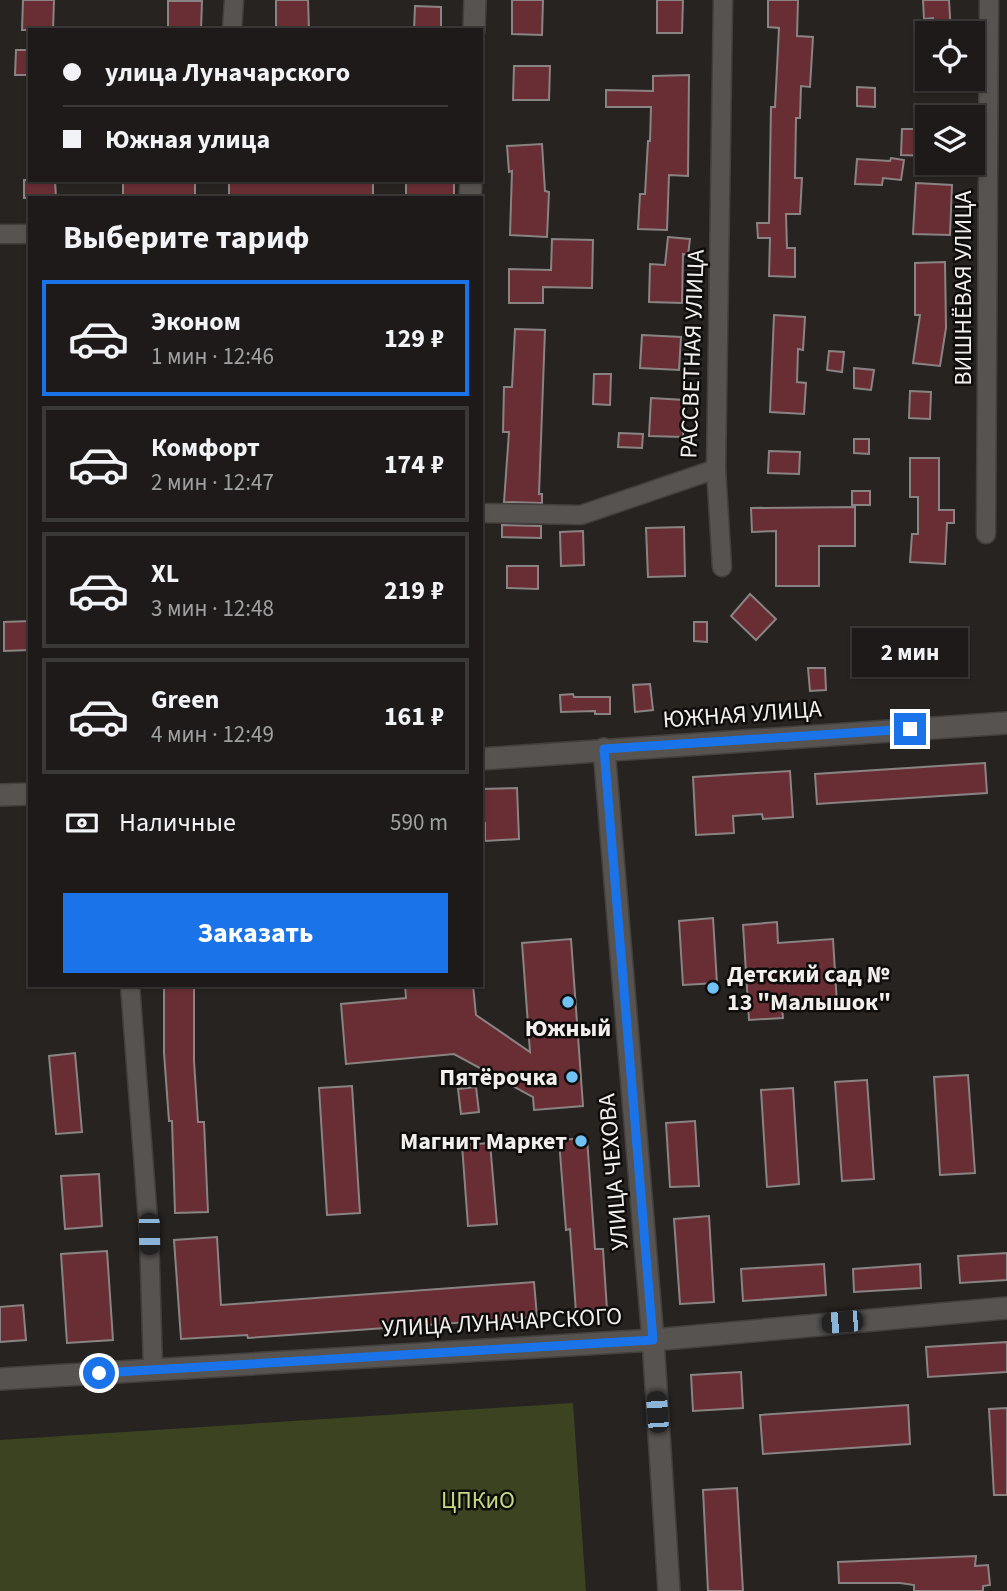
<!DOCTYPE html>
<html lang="ru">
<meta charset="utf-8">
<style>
:root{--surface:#1d1a19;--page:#2a2726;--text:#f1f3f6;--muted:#a0a1a2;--line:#3b3838;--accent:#1a73e8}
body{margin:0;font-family:"Source Sans 3",sans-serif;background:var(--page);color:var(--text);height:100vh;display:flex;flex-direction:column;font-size:26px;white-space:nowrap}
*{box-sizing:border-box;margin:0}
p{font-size:23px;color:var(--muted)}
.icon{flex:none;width:38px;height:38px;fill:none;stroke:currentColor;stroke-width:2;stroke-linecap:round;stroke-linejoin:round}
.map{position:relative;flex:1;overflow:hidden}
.sheet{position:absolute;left:28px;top:196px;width:455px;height:791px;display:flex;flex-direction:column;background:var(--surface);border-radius:0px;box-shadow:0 2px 5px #0004,0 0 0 2px var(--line)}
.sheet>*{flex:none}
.top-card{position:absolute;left:28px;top:28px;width:455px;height:154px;border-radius:0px;box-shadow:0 2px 5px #0004,0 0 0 2px var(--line);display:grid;align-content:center;height:154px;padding:0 35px;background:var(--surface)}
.fabs{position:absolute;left:915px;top:21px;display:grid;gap:14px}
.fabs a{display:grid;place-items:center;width:70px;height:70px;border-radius:0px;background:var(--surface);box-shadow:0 2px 5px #0004,0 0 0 2px var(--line);font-size:35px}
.end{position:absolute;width:32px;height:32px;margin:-16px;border:9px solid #1a73e8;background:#fff;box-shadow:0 0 0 4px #fff}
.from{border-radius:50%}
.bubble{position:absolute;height:49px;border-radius:0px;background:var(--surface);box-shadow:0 2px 5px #0004,0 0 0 2px var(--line);font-size:23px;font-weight:700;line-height:49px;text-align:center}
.car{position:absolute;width:21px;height:42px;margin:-21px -10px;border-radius:9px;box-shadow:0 0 5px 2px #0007;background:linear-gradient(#222 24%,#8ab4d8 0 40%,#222 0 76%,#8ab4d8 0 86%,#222 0)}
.top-card b{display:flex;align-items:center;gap:24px;height:66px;font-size:26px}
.top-card b+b{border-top:2px solid var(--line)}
.top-card i{width:18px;height:18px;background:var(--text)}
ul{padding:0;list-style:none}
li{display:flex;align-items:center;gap:21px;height:116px;margin:0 14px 10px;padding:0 21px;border:4px solid var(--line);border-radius:0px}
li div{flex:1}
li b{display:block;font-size:26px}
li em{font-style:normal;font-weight:700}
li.on{border-color:var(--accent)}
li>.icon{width:63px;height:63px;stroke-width:1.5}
h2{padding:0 35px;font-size:32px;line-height:84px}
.pay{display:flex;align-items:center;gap:18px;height:77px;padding:0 35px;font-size:26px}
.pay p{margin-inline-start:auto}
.button{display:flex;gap:14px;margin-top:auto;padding:14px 35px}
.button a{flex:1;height:80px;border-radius:0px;background:var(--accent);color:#fff;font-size:28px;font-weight:700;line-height:80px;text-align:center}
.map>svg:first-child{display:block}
.green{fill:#3b4320}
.building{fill:#692e34;stroke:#8a8383;stroke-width:2}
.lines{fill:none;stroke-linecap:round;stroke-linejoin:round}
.minor-casing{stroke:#423f3d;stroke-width:21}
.tertiary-casing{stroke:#423f3d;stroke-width:24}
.minor{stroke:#575350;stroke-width:18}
.tertiary{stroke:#575350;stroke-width:21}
.route{stroke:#1a73e8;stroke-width:9}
.poi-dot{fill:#6fc2f4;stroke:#0f0d0c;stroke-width:2.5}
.labels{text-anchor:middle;stroke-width:5;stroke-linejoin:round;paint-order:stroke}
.street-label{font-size:24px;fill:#f2efed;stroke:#0f0d0c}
.poi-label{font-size:24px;font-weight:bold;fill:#f2efed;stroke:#0f0d0c;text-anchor:end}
.park-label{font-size:24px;fill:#c4d982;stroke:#0f0d0c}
</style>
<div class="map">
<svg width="1007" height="1591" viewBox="0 0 1007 1591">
<rect width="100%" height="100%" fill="#272321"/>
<polygon class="green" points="573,1403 586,1591 0,1591 0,1440"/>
<g class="building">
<polygon points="23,0 54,0 53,30 22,30"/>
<polygon points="276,0 308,0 309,30 276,30"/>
<polygon points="512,0 543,0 542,35 512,34"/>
<polygon points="657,0 683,0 682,33 657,33"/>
<polygon points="768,0 798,0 797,36 813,37 810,87 801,86 800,118 796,118 795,178 802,178 800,214 786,214 787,248 795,248 795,277 769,276 770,238 758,238 757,223 769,223 771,107 775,107 779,28 768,27"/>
<polygon points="923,0 949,0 951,33 933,33 933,18 924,19"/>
<polygon points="168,1 202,1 201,30 168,30"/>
<polygon points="415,6 441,7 441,30 414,30"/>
<polygon points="16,50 30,50 30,75 15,75"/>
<polygon points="514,66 550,66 549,100 513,100"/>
<polygon points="689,75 688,176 669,175 667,230 638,229 640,194 645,194 648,141 650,141 651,107 606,107 606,90 653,91 653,76"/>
<polygon points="857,87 875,88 875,107 857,106"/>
<polygon points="902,129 928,129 928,156 901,155"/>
<polygon points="542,144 545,191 549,192 547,237 510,235 512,171 509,172 507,146"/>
<polygon points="891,158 904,160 901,180 883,178 882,185 855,184 857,159 890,161"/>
<polygon points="24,180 55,180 56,198 24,198"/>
<rect x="123" y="180" width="72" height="18"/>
<rect x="229" y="180" width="144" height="18"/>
<rect x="406" y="180" width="48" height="18"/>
<polygon points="916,183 952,185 950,235 913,234"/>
<polygon points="668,237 690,239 688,255 683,254 682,303 649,302 650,264 665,265"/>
<polygon points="552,239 593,240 592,288 543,287 543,303 509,303 509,269 551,270"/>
<polygon points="945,262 946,328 940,366 913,363 920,315 915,315 915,263"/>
<polygon points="774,315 805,317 803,350 798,349 797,382 806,383 804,414 770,412"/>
<polygon points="515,329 545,330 539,494 542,494 542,503 504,502 509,432 503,432 504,387 512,387"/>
<polygon points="642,335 681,337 679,370 640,368"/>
<polygon points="829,351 844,352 842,372 827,370"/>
<polygon points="854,368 874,370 871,390 854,388"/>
<polygon points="594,374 611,374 610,405 593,404"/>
<polygon points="910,391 931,392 930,419 909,418"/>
<polygon points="651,398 685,400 683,437 649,436"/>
<polygon points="619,433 643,434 642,448 618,447"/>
<polygon points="854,439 869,439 869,454 854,453"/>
<polygon points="769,451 800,452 799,474 768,473"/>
<polygon points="910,458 939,458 939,510 954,510 954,523 947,523 945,564 910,562 912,534 918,534 918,497 910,497"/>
<rect x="852" y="491" width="18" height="14"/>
<polygon points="855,507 855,546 819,546 819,586 776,586 776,531 752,532 751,508"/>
<polygon points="502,525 541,526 541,538 502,537"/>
<polygon points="684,527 685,576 648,577 646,528"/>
<polygon points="583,531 584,565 561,566 560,532"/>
<polygon points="507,566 538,566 538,589 507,588"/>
<polygon points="750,594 776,619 756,640 731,616"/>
<polygon points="30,621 30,650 4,651 4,622"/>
<polygon points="694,622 707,622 707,642 694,641"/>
<polygon points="808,668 825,668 826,690 810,691"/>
<polygon points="650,684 653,710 635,712 633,685"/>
<polygon points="573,694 574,697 610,697 610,714 595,714 595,711 561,712 560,695"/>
<polygon points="985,763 987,793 817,804 815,774"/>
<polygon points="790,771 793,817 763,819 762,814 733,816 734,833 696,835 693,777"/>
<polygon points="517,788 519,839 485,841 485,823 481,823 481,789"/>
<polygon points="713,918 717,983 683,985 679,921"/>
<polygon points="777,922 778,943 833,939 837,1004 782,1008 783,1018 749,1020 743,925"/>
<polygon points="571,939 583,1106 534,1110 533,1097 454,1054 346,1064 341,1004 406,998 405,985 473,985 476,1015 530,1052 522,943"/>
<polygon points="164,985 194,985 194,1061 198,1122 204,1122 208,1212 175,1213 172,1121 169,1121 164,1053"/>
<polygon points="75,1053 82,1132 56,1134 49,1056"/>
<polygon points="968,1075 975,1173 940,1175 934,1077"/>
<polygon points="867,1080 874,1179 842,1181 835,1082"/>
<polygon points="352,1086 360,1213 327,1215 319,1088"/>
<polygon points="476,1087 479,1112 461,1114 458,1089"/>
<polygon points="793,1088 799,1184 767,1187 761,1090"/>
<polygon points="695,1121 699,1186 670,1187 666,1123"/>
<polygon points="587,1138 595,1249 603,1249 607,1310 576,1312 570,1229 566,1230 559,1140"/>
<polygon points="490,1143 497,1224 468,1226 462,1145"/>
<polygon points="99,1174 102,1226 65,1229 61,1176"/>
<polygon points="709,1216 714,1302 680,1304 674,1219"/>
<polygon points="217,1237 221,1305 534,1282 537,1317 248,1338 247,1335 181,1339 174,1240"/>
<polygon points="107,1251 113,1340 67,1343 61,1254"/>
<polygon points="1007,1253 1007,1280 960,1283 958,1256"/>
<polygon points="824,1264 826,1295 743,1301 741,1269"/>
<polygon points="920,1264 921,1288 854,1292 853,1269"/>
<polygon points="23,1305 26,1340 0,1342 0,1307"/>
<polygon points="1007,1342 1007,1372 928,1377 926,1347"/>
<polygon points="741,1372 743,1408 693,1411 691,1375"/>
<polygon points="908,1405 910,1444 763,1454 760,1415"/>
<polygon points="1007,1408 1007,1495 994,1495 989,1409"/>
<polygon points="737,1488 743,1591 708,1591 703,1490"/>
<polygon points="976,1556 975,1566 988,1565 990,1585 983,1586 983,1591 914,1591 914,1585 900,1583 839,1583 838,1562"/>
</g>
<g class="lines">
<g class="minor-casing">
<g id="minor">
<polyline points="232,30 234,0"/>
<polyline points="0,234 30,234"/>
<polyline points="716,469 722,567"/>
<polyline points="481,513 581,515 716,469 723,0"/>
<polyline points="986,534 989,0"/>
<polyline points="130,985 149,1234 153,1369"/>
</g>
</g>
<g class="tertiary-casing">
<g id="tertiary">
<polyline points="474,30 475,0"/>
<polyline points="470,198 471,180"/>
<polyline points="604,749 653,1340 669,1591"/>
<polyline points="481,759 1007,723"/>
<polyline points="0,795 30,794"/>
<polyline points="0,1379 653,1340 1007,1308"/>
</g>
</g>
<use href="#minor" class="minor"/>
<use href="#tertiary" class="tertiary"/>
</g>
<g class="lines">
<polyline class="route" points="99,1373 653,1340 604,749 910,729"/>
</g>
<g class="poi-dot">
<circle cx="713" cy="988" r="7"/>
<circle cx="568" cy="1002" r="7"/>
<circle cx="572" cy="1077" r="7"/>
<circle cx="581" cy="1141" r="7"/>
</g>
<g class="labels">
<g class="street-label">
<text transform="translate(963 288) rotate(-90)" y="8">ВИШНЁВАЯ УЛИЦА</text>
<text transform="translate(692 354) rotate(-88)" y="8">РАССВЕТНАЯ УЛИЦА</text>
<text transform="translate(742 714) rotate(-4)" y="8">ЮЖНАЯ УЛИЦА</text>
<text transform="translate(613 1172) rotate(-95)" y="8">УЛИЦА ЧЕХОВА</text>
<text transform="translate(502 1322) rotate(-3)" y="8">УЛИЦА ЛУНАЧАРСКОГО</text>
</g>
<g class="poi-label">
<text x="727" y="982" text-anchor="start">Детский сад №<tspan x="727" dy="28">13 "Малышок"</tspan></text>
<text x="568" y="1036" text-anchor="middle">Южный</text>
<text x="558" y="1085">Пятёрочка</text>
<text x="567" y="1149">Магнит Маркет</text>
</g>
<g class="park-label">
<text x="478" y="1508">ЦПКиО</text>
</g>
</g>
</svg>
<div class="fabs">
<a><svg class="icon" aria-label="locate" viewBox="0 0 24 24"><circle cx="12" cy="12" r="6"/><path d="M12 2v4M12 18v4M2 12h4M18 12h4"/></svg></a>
<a><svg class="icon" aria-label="layers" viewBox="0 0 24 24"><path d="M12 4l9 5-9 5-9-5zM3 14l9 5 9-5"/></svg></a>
</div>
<i class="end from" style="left:99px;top:1373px"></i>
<i class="end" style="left:910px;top:729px"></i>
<div class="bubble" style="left:852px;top:628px;width:116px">2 мин</div>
<i class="car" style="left:149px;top:1234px;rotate:179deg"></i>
<i class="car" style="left:842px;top:1322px;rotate:265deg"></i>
<i class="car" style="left:657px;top:1412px;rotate:356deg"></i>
<div class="top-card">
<b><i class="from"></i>улица Луначарского</b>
<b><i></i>Южная улица</b>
</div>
<section class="sheet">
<h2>Выберите тариф</h2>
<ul>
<li class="on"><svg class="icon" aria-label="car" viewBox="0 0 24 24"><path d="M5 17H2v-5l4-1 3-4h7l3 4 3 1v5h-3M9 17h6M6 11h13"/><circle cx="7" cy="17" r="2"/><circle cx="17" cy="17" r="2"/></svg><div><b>Эконом</b><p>1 мин · 12:46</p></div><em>129 ₽</em></li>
<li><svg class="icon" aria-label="car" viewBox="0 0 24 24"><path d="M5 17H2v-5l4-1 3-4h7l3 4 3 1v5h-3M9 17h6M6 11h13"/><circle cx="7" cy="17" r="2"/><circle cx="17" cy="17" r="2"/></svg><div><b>Комфорт</b><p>2 мин · 12:47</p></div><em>174 ₽</em></li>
<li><svg class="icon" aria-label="car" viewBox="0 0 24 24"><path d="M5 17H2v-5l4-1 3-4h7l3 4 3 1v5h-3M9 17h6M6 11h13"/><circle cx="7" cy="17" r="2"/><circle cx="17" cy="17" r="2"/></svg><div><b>XL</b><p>3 мин · 12:48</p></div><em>219 ₽</em></li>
<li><svg class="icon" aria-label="car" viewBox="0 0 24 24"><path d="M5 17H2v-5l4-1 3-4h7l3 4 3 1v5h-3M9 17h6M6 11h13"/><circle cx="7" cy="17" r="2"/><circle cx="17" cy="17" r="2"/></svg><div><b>Green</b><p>4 мин · 12:49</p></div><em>161 ₽</em></li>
</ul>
<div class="pay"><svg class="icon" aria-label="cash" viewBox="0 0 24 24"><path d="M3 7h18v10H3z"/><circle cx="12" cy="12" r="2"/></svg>Наличные<p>590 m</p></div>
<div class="button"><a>Заказать</a></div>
</section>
</div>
